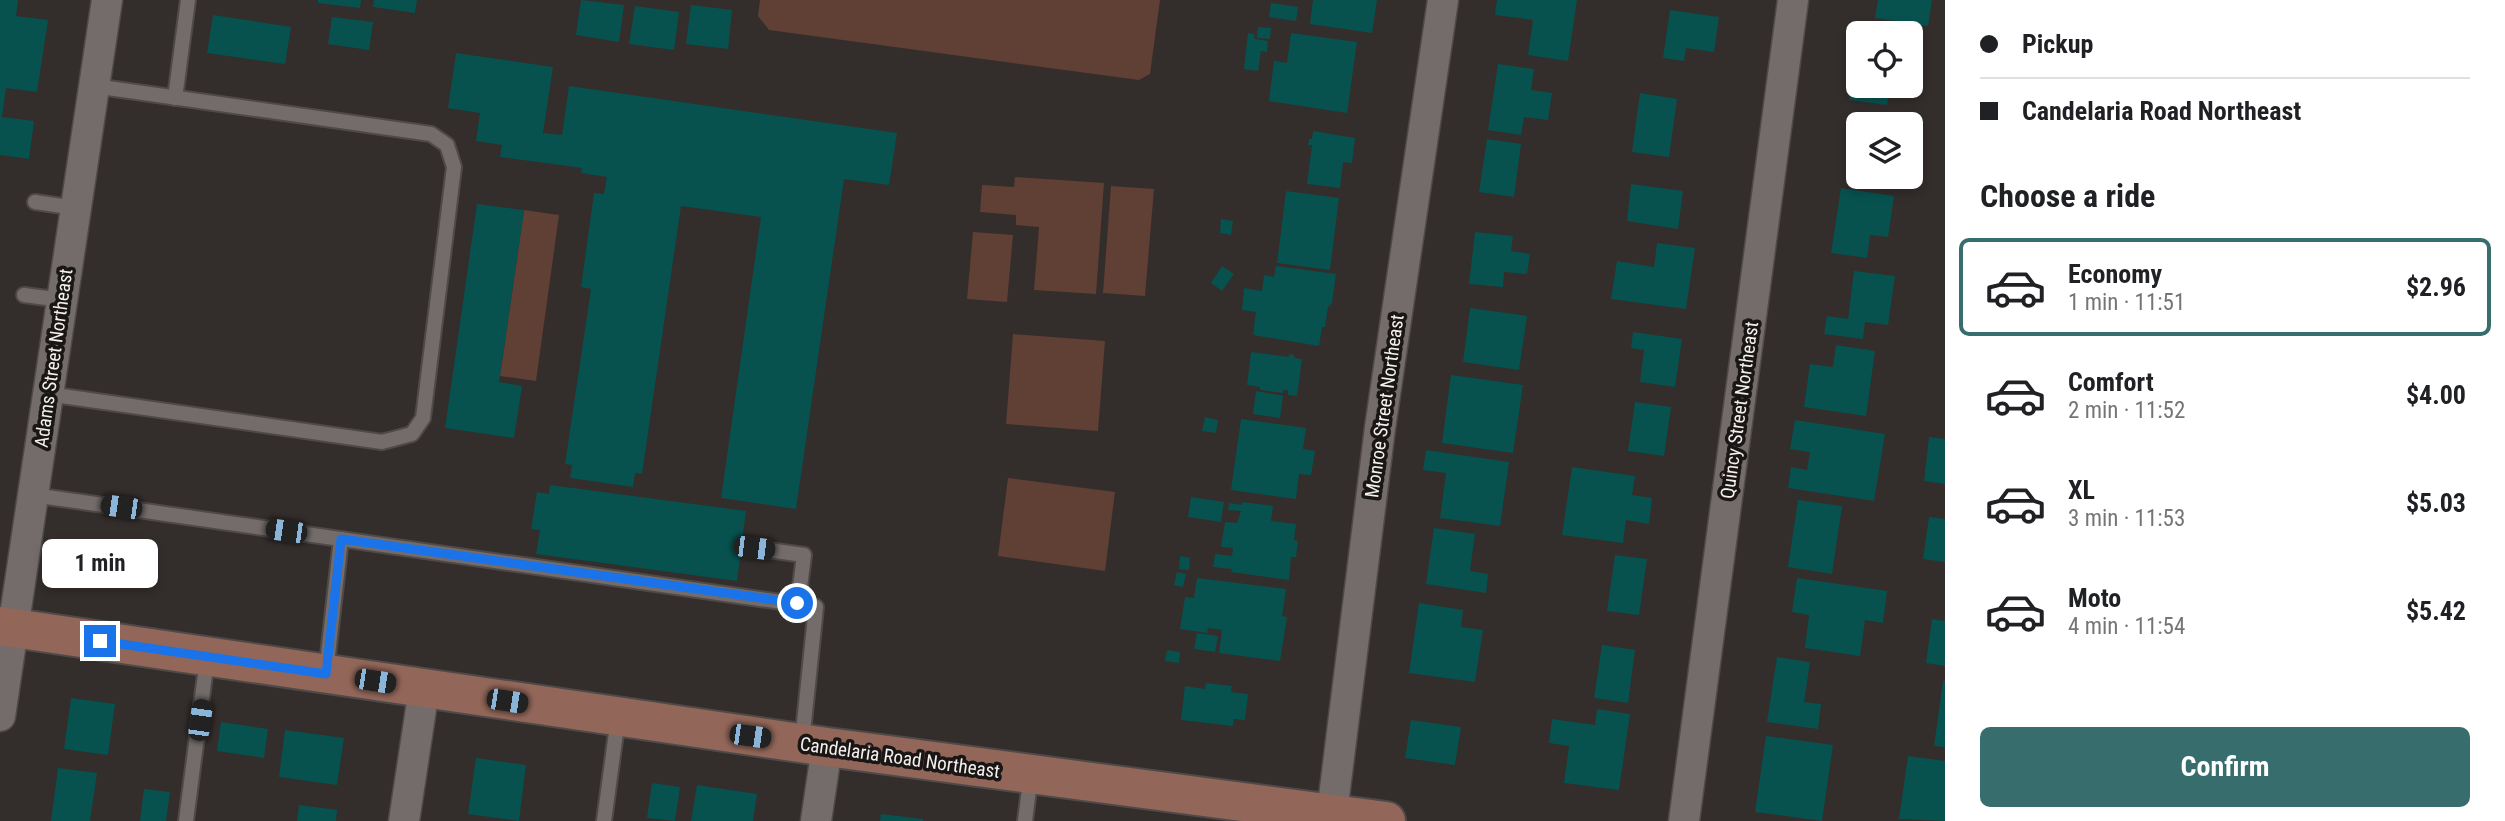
<!DOCTYPE html>
<meta charset="utf-8">
<style>
:root{--surface:#fff;--page:#f6f6f6;--text:#202124;--muted:#757577;--line:#e0e0e0;--accent:#376e6d}
body{margin:0;font-family:"Roboto Condensed",sans-serif;background:var(--page);color:var(--text);height:100vh;display:flex;flex-direction:column;font-size:26px;white-space:nowrap}
*{box-sizing:border-box;margin:0}
p{font-size:23px;color:var(--muted)}
.icon{flex:none;width:38px;height:38px;fill:none;stroke:currentColor;stroke-width:2;stroke-linecap:round;stroke-linejoin:round}
.map{position:relative;flex:1;overflow:hidden}
.side{display:flex;flex-direction:column;background:var(--surface);width:560px}
.side>*{flex:none}
.top-card{display:grid;align-content:center;height:154px;padding:0 35px;background:var(--surface)}
.tools{position:absolute;left:1846px;top:21px;display:grid;gap:14px}
.tools a{display:grid;place-items:center;width:77px;height:77px;border-radius:10px;background:var(--surface);box-shadow:0 4px 10px #0003;font-size:35px}
.end{position:absolute;width:32px;height:32px;margin:-16px;border:9px solid #1a73e8;background:#fff;box-shadow:0 0 0 4px #fff}
.from{border-radius:50%}
.bubble{position:absolute;height:49px;border-radius:10px;background:var(--surface);box-shadow:0 4px 10px #0003;font-size:23px;font-weight:700;line-height:49px;text-align:center}
.car{position:absolute;width:21px;height:42px;margin:-21px -10px;border-radius:9px;box-shadow:0 0 5px 2px #0007;background:linear-gradient(#222 24%,#8ab4d8 0 40%,#222 0 76%,#8ab4d8 0 86%,#222 0)}
.top-card b{display:flex;align-items:center;gap:24px;height:66px;font-size:26px}
.top-card b+b{border-top:2px solid var(--line)}
.top-card i{width:18px;height:18px;background:var(--text)}
ul{padding:0;list-style:none}
li{display:flex;align-items:center;gap:21px;height:98px;margin:0 14px 10px;padding:0 21px;border:4px solid transparent;border-radius:10px}
li div{flex:1}
li b{display:block;font-size:26px}
li em{font-style:normal;font-weight:700}
li.selected{border-color:var(--accent)}
li>.icon{width:63px;height:63px;stroke-width:1.5}
h2{padding:0 35px;font-size:32px;line-height:84px}
.action{display:flex;gap:14px;margin-top:auto;padding:14px 35px}
.action a{flex:1;height:80px;border-radius:10px;background:var(--accent);color:#fff;font-size:28px;font-weight:700;line-height:80px;text-align:center}
main{display:flex;flex:1;min-height:0}
.map>svg:first-child{display:block}
.green{fill:#603f35}
.building{fill:#07524f}
.lines{fill:none;stroke-linecap:round;stroke-linejoin:round}
.service-casing{stroke:#4f4a48;stroke-width:18}
.minor-casing{stroke:#4f4a48;stroke-width:33}
.secondary-casing{stroke:#4f4a48;stroke-width:42}
.service{stroke:#736c6a;stroke-width:14}
.minor{stroke:#736c6a;stroke-width:30}
.secondary{stroke:#926759;stroke-width:38}
.route{stroke:#1a73e8;stroke-width:9}
.labels{text-anchor:middle;stroke-width:7;stroke-linejoin:round;paint-order:stroke}
.street-label{font-size:19px;fill:#f4f0ee;stroke:#191615}
</style>
<main>
<div class="map">
<svg width="1945" height="821" viewBox="0 0 1945 821">
<rect width="100%" height="100%" fill="#332d2b"/>
<g class="green">
<polygon points="760,0 1160,0 1150,74 1139,80 769,30 758,16"/>
<polygon points="1015,177 1104,183 1096,294 1034,290 1039,227 1016,225 1016,215 980,212 982,185 1014,187"/>
<polygon points="1111,186 1154,189 1145,296 1103,293"/>
<polygon points="524,210 559,215 536,381 500,376"/>
<polygon points="973,232 1013,235 1007,302 967,299"/>
<polygon points="1013,334 1105,341 1098,431 1006,424"/>
<polygon points="1008,478 1115,492 1105,571 998,556"/>
</g>
<g class="building">
<polygon points="0,0 18,0 16,16 48,20 37,92 6,88 2,117 34,121 29,159 0,155"/>
<polygon points="318,0 361,0 360,8 318,3"/>
<polygon points="374,0 417,0 415,13 373,7"/>
<polygon points="581,0 624,5 619,42 576,35"/>
<polygon points="1313,0 1377,0 1372,33 1310,24"/>
<polygon points="1497,0 1577,0 1568,61 1528,55 1533,20 1495,15"/>
<polygon points="1878,0 1932,0 1928,26 1875,18"/>
<polygon points="1271,3 1298,7 1296,21 1269,17"/>
<polygon points="691,5 732,10 728,49 686,44"/>
<polygon points="635,6 679,12 674,50 629,44"/>
<polygon points="1670,10 1719,17 1714,52 1686,48 1684,61 1663,58"/>
<polygon points="213,15 291,27 285,64 207,53"/>
<polygon points="332,17 373,22 369,50 328,44"/>
<polygon points="1258,27 1271,28 1270,39 1257,38"/>
<polygon points="1859,28 1888,32 1888,33 1858,33"/>
<polygon points="1248,33 1254,34 1255,39 1268,41 1267,52 1261,51 1258,71 1244,69"/>
<polygon points="1291,33 1357,42 1347,113 1269,101 1274,61 1287,63"/>
<polygon points="1857,41 1858,86 1890,86 1887,105 1849,100"/>
<polygon points="456,53 553,67 543,133 562,135 569,86 897,133 889,185 844,179 796,509 721,498 761,217 681,206 642,474 635,473 633,487 570,478 572,465 565,464 591,289 581,287 594,193 604,194 607,177 581,173 582,168 500,157 502,145 476,141 480,113 448,108"/>
<polygon points="1498,64 1534,69 1531,90 1552,93 1548,120 1524,117 1521,135 1488,130"/>
<polygon points="1640,93 1677,99 1669,157 1632,152"/>
<polygon points="1881,114 1922,119 1912,187 1859,179 1859,177 1911,177 1911,124 1879,124"/>
<polygon points="1313,131 1355,138 1352,163 1343,162 1340,188 1307,184 1312,145 1308,145 1309,139 1312,139"/>
<polygon points="1487,139 1521,144 1514,197 1479,192"/>
<polygon points="1631,184 1683,191 1678,229 1627,221"/>
<polygon points="1841,188 1894,196 1888,237 1870,235 1867,258 1831,253"/>
<polygon points="1286,191 1339,198 1330,270 1277,263"/>
<polygon points="477,204 524,210 499,382 522,386 514,438 445,428"/>
<polygon points="1221,219 1233,221 1231,235 1220,233"/>
<polygon points="1475,232 1513,236 1511,251 1530,254 1527,274 1504,272 1503,287 1469,284"/>
<polygon points="1657,243 1695,248 1686,309 1611,299 1617,261 1654,267"/>
<polygon points="1222,266 1234,274 1222,291 1211,283"/>
<polygon points="1276,266 1336,274 1332,303 1328,307 1325,327 1322,327 1319,346 1253,335 1256,312 1242,310 1244,288 1262,291 1264,275 1274,277"/>
<polygon points="1854,271 1895,276 1888,325 1865,322 1863,339 1824,334 1827,316 1848,319"/>
<polygon points="1470,308 1527,316 1519,370 1463,362"/>
<polygon points="1633,332 1682,339 1675,387 1640,382 1644,350 1631,348"/>
<polygon points="1836,345 1875,351 1866,416 1804,407 1810,364 1833,367"/>
<polygon points="1251,352 1289,357 1289,354 1294,355 1294,358 1302,359 1297,396 1288,395 1288,390 1283,390 1283,393 1260,390 1260,387 1247,385"/>
<polygon points="1451,375 1523,385 1513,453 1442,443"/>
<polygon points="1256,391 1283,396 1280,418 1253,414"/>
<polygon points="1635,402 1671,407 1664,456 1628,451"/>
<polygon points="1205,417 1218,420 1216,433 1202,431"/>
<polygon points="1241,419 1306,428 1303,449 1315,451 1311,475 1299,474 1296,499 1231,490"/>
<polygon points="1795,420 1885,434 1874,501 1788,488 1791,467 1807,470 1810,452 1790,449"/>
<polygon points="1929,437 1945,439 1945,484 1924,481"/>
<polygon points="1426,450 1509,462 1500,526 1440,518 1446,473 1423,470"/>
<polygon points="1572,467 1635,476 1632,495 1652,498 1649,524 1626,520 1623,543 1562,535"/>
<polygon points="550,485 746,511 737,581 536,554 540,530 531,529 537,492 549,494"/>
<polygon points="1191,497 1224,502 1221,522 1188,517"/>
<polygon points="1798,500 1842,506 1832,574 1788,567"/>
<polygon points="1242,502 1273,506 1271,521 1296,524 1294,540 1298,541 1296,557 1291,557 1289,580 1231,572 1232,569 1213,567 1215,554 1232,556 1233,548 1221,547 1225,522 1237,523 1241,511 1228,510 1229,503 1242,505"/>
<polygon points="1929,517 1945,519 1945,562 1923,559"/>
<polygon points="1434,528 1475,534 1470,571 1488,574 1486,593 1426,584"/>
<polygon points="1615,555 1647,559 1639,615 1607,611"/>
<polygon points="1180,556 1190,558 1189,570 1179,569"/>
<polygon points="1177,572 1186,574 1183,587 1174,585"/>
<polygon points="1197,578 1286,589 1282,616 1287,617 1280,661 1219,653 1222,630 1208,628 1207,633 1180,629 1185,597 1194,598"/>
<polygon points="1797,578 1887,591 1883,623 1865,620 1860,656 1805,648 1809,615 1792,612"/>
<polygon points="1419,603 1463,610 1461,627 1483,630 1475,682 1409,673"/>
<polygon points="1932,619 1945,621 1945,666 1926,663"/>
<polygon points="1197,633 1218,636 1215,652 1194,649"/>
<polygon points="1602,645 1635,650 1628,703 1594,698"/>
<polygon points="1167,650 1180,652 1179,663 1165,661"/>
<polygon points="1777,657 1810,662 1804,702 1821,704 1818,729 1767,722"/>
<polygon points="1943,681 1945,681 1945,747 1934,746"/>
<polygon points="1206,683 1232,686 1231,692 1248,694 1245,720 1234,719 1233,726 1181,720 1185,686 1205,689"/>
<polygon points="71,698 115,704 108,755 64,749"/>
<polygon points="1597,709 1630,714 1619,790 1564,783 1569,746 1549,743 1552,719 1595,725"/>
<polygon points="1411,720 1461,727 1455,765 1405,758"/>
<polygon points="221,722 268,729 264,758 217,751"/>
<polygon points="285,730 344,738 337,785 279,777"/>
<polygon points="1766,736 1833,745 1822,821 1755,812"/>
<polygon points="1908,756 1945,761 1945,821 1899,819"/>
<polygon points="476,758 526,765 519,821 468,814"/>
<polygon points="58,768 97,773 90,821 51,821"/>
<polygon points="652,783 680,787 675,821 647,818"/>
<polygon points="697,785 757,794 753,821 691,821"/>
<polygon points="144,789 170,792 166,821 140,821"/>
<polygon points="299,805 337,810 336,821 297,821"/>
<polygon points="881,814 923,819 923,821 880,821"/>
</g>
<g class="lines">
<g class="service-casing">
<g id="service">
<polyline points="175,98 188,0"/>
<polyline points="35,202 76,208"/>
<polyline points="24,295 62,300"/>
<polyline points="48,394 382,442 412,434 423,418 454,167 447,145 431,134 94,86"/>
<polyline points="33,495 816,607 802,742"/>
<polyline points="754,548 804,555 798,603"/>
<polyline points="326,673 341,539"/>
<polyline points="186,821 207,659"/>
<polyline points="604,821 618,718"/>
<polyline points="1025,821 1031,774"/>
</g>
</g>
<g class="minor-casing">
<g id="minor">
<polyline points="0,716 107,0"/>
<polyline points="1332,813 1380,428 1443,0"/>
<polyline points="404,821 424,689"/>
<polyline points="816,821 827,747"/>
<polyline points="1684,821 1793,0"/>
</g>
</g>
<g class="secondary-casing">
<polyline id="secondary" points="0,626 827,747 1386,821"/>
</g>
<use href="#service" class="service"/>
<use href="#minor" class="minor"/>
<use href="#secondary" class="secondary"/>
</g>
<g class="lines">
<polyline class="route" points="100,641 326,674 341,539 797,603"/>
</g>
<g class="labels">
<g class="street-label">
<text transform="translate(53 358) rotate(-82)" y="7">Adams Street Northeast</text>
<text transform="translate(1384 406) rotate(-82)" y="7">Monroe Street Northeast</text>
<text transform="translate(1739 410) rotate(-82)" y="7">Quincy Street Northeast</text>
<text transform="translate(900 757) rotate(8)" y="7">Candelaria Road Northeast</text>
</g>
</g>
</svg>
<div class="tools">
<a><svg class="icon" aria-label="locate" viewBox="0 0 24 24"><circle cx="12" cy="12" r="6"/><path d="M12 2v4M12 18v4M2 12h4M18 12h4"/></svg></a>
<a><svg class="icon" aria-label="layers" viewBox="0 0 24 24"><path d="M12 4l9 5-9 5-9-5zM3 14l9 5 9-5"/></svg></a>
</div>
<i class="end from" style="left:797px;top:603px"></i>
<i class="end" style="left:100px;top:641px"></i>
<div class="bubble" style="left:42px;top:539px;width:116px">1 min</div>
<i class="car" style="left:121px;top:507px;rotate:278deg"></i>
<i class="car" style="left:286px;top:531px;rotate:278deg"></i>
<i class="car" style="left:754px;top:548px;rotate:97deg"></i>
<i class="car" style="left:375px;top:681px;rotate:99deg"></i>
<i class="car" style="left:507px;top:701px;rotate:99deg"></i>
<i class="car" style="left:200px;top:720px;rotate:8deg"></i>
<i class="car" style="left:750px;top:736px;rotate:98deg"></i>
</div>
<section class="side">
<div class="top-card">
<b><i class="from"></i>Pickup</b>
<b><i></i>Candelaria Road Northeast</b>
</div>
<h2>Choose a ride</h2>
<ul>
<li class="selected"><svg class="icon" aria-label="car" viewBox="0 0 24 24"><path d="M5 17H2v-5l4-1 3-4h7l3 4 3 1v5h-3M9 17h6M6 11h13"/><circle cx="7" cy="17" r="2"/><circle cx="17" cy="17" r="2"/></svg><div><b>Economy</b><p>1 min · 11:51</p></div><em>$2.96</em></li>
<li><svg class="icon" aria-label="car" viewBox="0 0 24 24"><path d="M5 17H2v-5l4-1 3-4h7l3 4 3 1v5h-3M9 17h6M6 11h13"/><circle cx="7" cy="17" r="2"/><circle cx="17" cy="17" r="2"/></svg><div><b>Comfort</b><p>2 min · 11:52</p></div><em>$4.00</em></li>
<li><svg class="icon" aria-label="car" viewBox="0 0 24 24"><path d="M5 17H2v-5l4-1 3-4h7l3 4 3 1v5h-3M9 17h6M6 11h13"/><circle cx="7" cy="17" r="2"/><circle cx="17" cy="17" r="2"/></svg><div><b>XL</b><p>3 min · 11:53</p></div><em>$5.03</em></li>
<li><svg class="icon" aria-label="car" viewBox="0 0 24 24"><path d="M5 17H2v-5l4-1 3-4h7l3 4 3 1v5h-3M9 17h6M6 11h13"/><circle cx="7" cy="17" r="2"/><circle cx="17" cy="17" r="2"/></svg><div><b>Moto</b><p>4 min · 11:54</p></div><em>$5.42</em></li>
</ul>
<div class="action"><a>Confirm</a></div>
</section>
</main>
